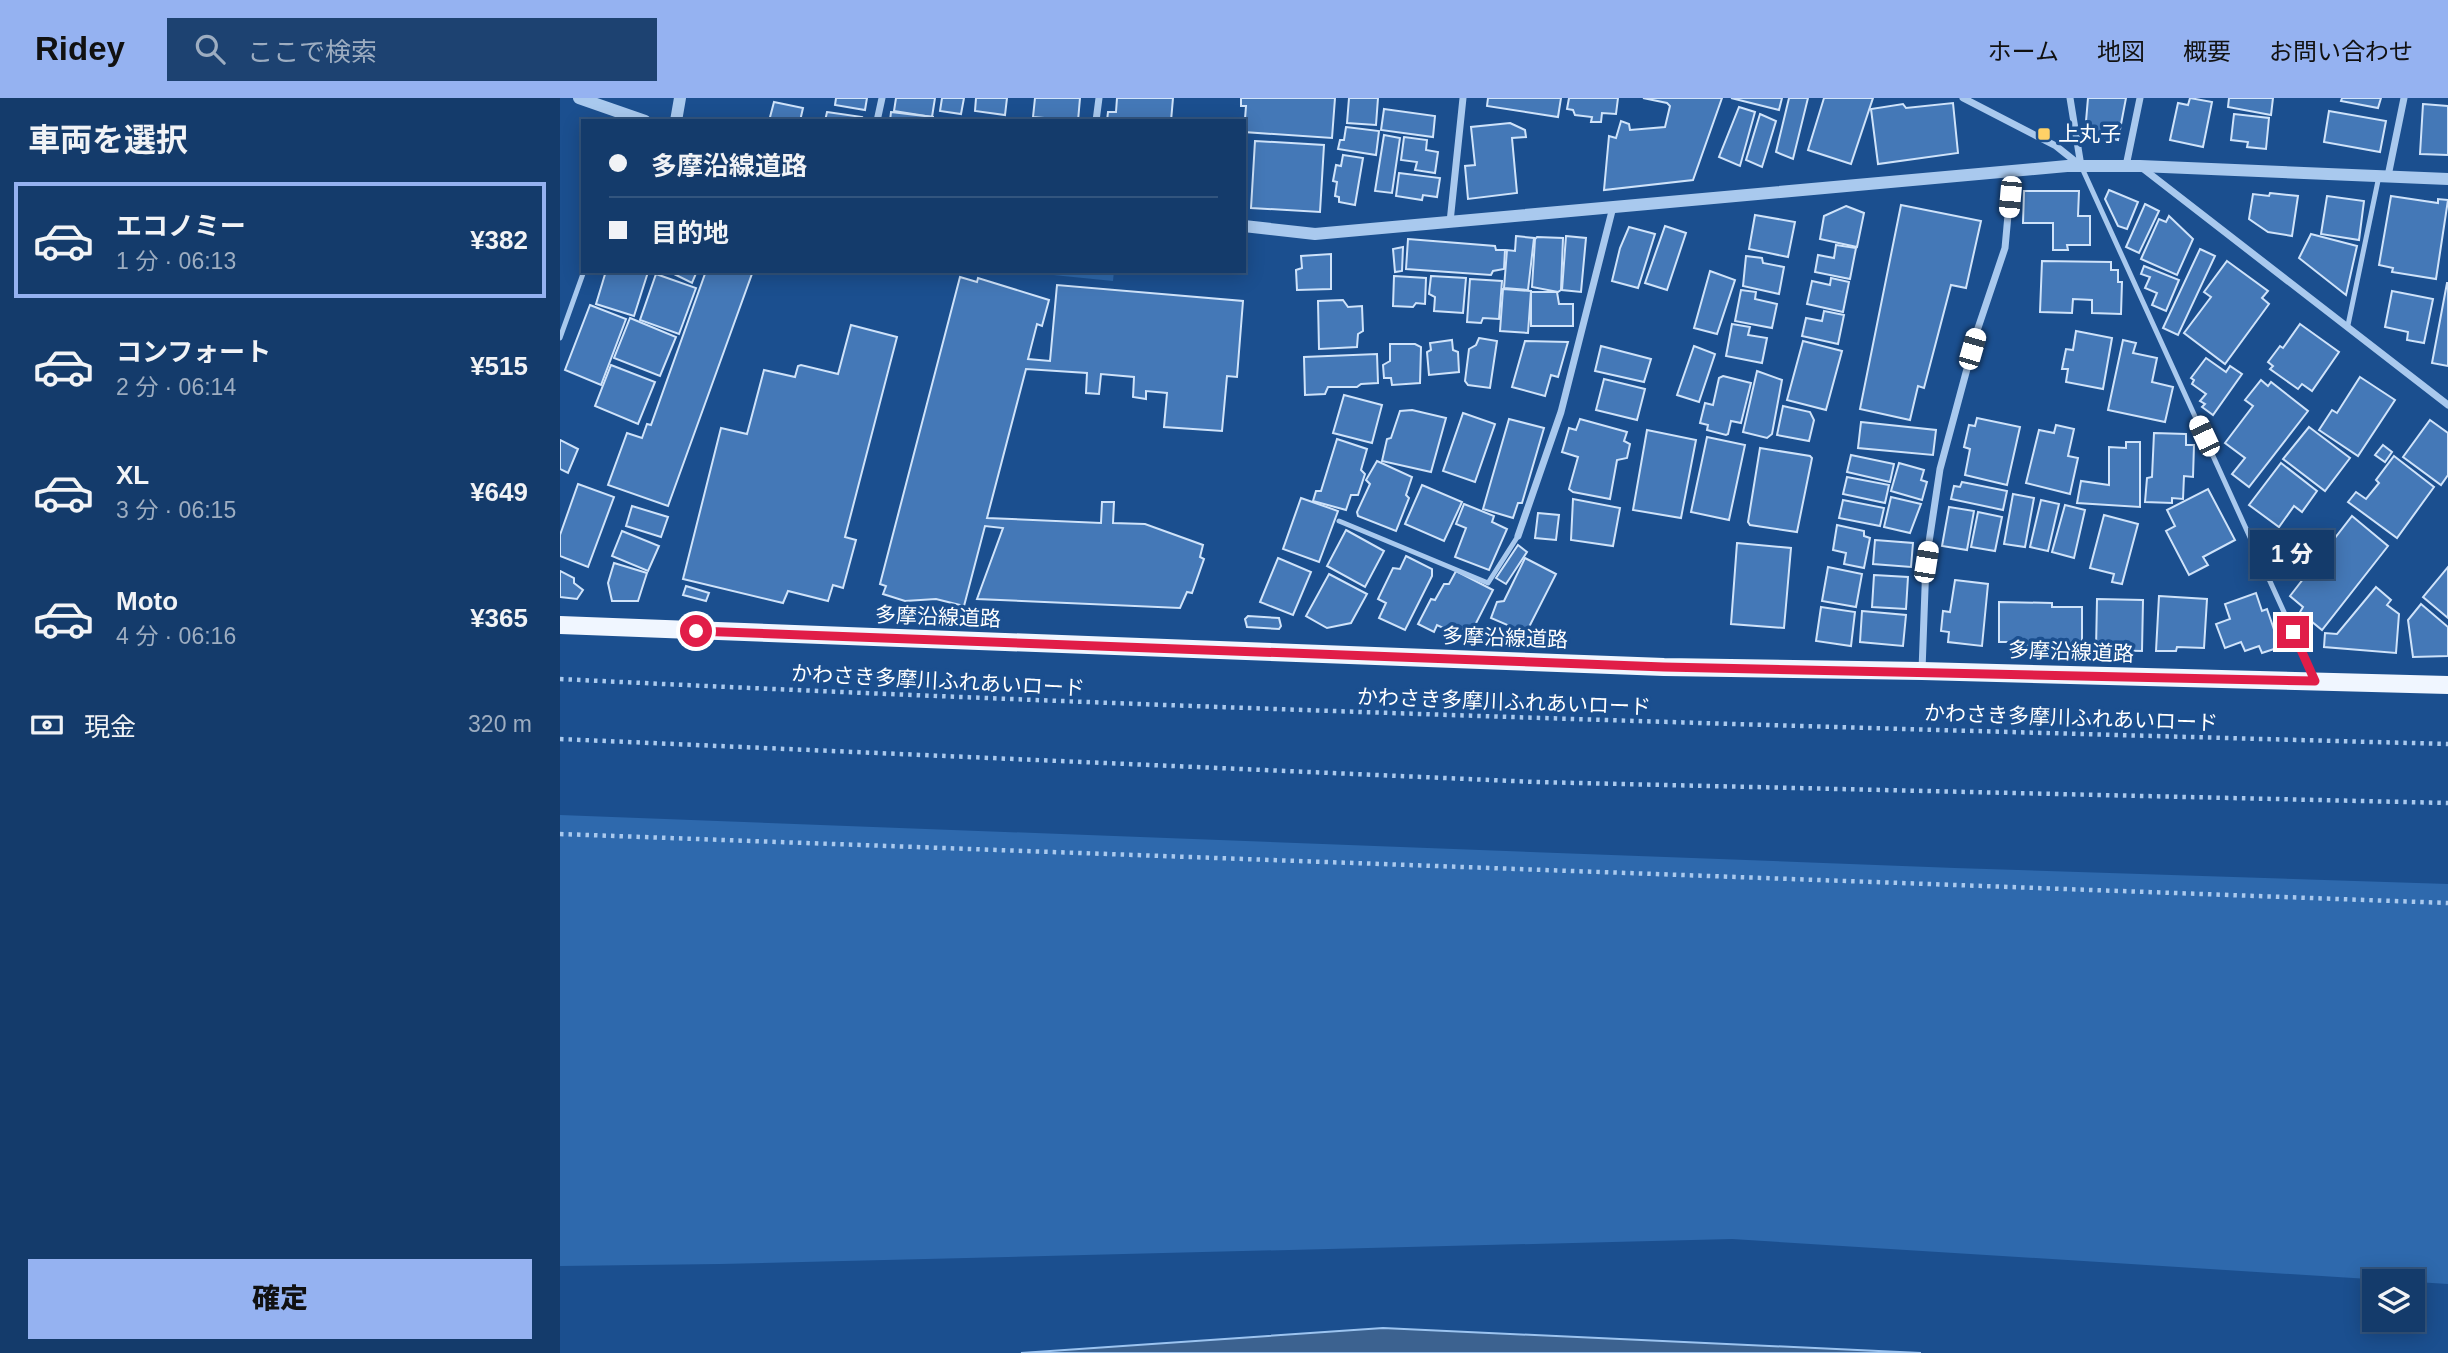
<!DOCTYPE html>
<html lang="ja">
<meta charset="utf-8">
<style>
:root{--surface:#143b6b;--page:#1d4271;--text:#f1f3f6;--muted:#9dadc1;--line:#33557e;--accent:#95b2f1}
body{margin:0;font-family:Arial,"Noto Sans JP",sans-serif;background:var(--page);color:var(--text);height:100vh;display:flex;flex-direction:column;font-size:26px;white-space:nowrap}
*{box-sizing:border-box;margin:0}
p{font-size:23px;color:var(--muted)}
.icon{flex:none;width:38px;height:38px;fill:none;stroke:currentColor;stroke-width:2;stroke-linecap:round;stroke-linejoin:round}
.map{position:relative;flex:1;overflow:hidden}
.panel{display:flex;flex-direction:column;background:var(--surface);width:560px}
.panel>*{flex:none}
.hud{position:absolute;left:21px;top:21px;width:665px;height:154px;border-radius:0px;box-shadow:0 4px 18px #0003,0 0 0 2px var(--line);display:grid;align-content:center;height:154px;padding:0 28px;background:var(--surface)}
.fabs{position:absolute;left:1802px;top:1171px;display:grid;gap:14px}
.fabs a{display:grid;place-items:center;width:63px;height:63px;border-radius:0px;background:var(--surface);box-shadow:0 4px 18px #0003,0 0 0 2px var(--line);font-size:35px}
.end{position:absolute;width:32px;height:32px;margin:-16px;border:9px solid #e11d48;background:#fff;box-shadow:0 0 0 4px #fff}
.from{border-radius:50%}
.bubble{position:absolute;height:49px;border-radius:0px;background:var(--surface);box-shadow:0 4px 18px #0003,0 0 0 2px var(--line);font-size:23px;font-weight:800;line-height:49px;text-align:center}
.car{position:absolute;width:21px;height:42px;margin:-21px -10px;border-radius:9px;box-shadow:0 0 5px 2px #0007;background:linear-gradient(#fff 24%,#345 0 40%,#fff 0 76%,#345 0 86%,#fff 0)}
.hud b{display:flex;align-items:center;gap:24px;height:66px;font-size:26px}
.hud b+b{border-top:2px solid var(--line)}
.hud i{width:18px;height:18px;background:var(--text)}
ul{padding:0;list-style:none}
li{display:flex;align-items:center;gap:21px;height:116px;margin:0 14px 10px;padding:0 14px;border:4px solid transparent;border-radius:0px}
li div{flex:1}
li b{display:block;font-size:26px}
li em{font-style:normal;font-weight:800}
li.current{border-color:var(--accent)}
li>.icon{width:63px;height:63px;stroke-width:1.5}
h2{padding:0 28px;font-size:32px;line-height:84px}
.pay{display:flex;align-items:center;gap:18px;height:77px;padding:0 28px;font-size:26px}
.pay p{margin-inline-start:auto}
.primary-button{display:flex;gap:14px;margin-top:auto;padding:14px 28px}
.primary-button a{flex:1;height:80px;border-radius:0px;background:var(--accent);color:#111;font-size:28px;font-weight:800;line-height:80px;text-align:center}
header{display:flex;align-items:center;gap:42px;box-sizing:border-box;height:98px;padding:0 35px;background:var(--accent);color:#111}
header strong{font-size:33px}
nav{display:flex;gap:38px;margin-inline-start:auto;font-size:24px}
.search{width:490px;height:63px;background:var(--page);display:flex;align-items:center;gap:18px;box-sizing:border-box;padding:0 24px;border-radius:0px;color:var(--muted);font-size:26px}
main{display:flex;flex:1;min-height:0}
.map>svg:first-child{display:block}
.green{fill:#2e69ad}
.water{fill:#3c6290;stroke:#9cc4f0;stroke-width:2}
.building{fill:#4478b7;stroke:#cfe3fa;stroke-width:2}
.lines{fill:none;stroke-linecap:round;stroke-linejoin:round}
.path{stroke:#a9c9ee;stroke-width:4.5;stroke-dasharray:3.5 5;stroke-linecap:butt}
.service{stroke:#a9c9ee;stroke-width:5}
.minor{stroke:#a9c9ee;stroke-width:7}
.tertiary{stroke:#a9c9ee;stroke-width:12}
.primary{stroke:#f0f6ff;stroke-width:18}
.route{stroke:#e11d48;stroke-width:9}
.poi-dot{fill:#ffd166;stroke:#1b4f8f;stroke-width:2.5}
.labels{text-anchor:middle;stroke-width:7;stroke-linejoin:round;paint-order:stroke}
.poi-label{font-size:21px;fill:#fff;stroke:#1b4f8f;text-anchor:start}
.street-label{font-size:21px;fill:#fff;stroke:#1b4f8f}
</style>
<header>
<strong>Ridey</strong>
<div class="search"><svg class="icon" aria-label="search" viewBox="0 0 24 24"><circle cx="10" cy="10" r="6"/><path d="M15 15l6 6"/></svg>ここで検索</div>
<nav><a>ホーム</a><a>地図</a><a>概要</a><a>お問い合わせ</a></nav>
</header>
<main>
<section class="panel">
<h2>車両を選択</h2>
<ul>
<li class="current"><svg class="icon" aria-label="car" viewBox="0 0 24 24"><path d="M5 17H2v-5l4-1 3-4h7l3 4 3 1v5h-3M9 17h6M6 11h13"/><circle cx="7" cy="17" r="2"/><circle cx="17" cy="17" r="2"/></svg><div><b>エコノミー</b><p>1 分 · 06:13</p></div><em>¥382</em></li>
<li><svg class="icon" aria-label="car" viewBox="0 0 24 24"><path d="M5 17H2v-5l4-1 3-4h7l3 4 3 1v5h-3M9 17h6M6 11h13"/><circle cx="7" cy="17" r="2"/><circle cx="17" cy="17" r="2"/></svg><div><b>コンフォート</b><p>2 分 · 06:14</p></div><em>¥515</em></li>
<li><svg class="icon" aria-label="car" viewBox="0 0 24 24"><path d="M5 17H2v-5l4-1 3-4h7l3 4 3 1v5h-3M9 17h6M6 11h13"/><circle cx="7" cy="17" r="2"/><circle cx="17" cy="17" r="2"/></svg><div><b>XL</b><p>3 分 · 06:15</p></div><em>¥649</em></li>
<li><svg class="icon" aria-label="car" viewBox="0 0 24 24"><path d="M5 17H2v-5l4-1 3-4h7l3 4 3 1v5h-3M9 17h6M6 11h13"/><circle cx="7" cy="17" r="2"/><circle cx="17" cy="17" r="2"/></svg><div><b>Moto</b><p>4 分 · 06:16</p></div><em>¥365</em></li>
</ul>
<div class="pay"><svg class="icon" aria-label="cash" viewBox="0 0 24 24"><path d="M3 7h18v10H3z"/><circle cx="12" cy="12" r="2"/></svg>現金<p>320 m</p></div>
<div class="primary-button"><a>確定</a></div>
</section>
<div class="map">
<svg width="1888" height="1255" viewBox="0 0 1888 1255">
<rect width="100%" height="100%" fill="#1b4f8f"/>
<g class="green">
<polygon points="453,173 554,173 553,183"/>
<polygon points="0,717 1395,770 1888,786 1888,1186 1172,1141 160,1166 0,1168"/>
</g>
<polygon class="water" points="823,1230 1361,1255 461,1255"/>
<g class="building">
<polygon points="276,0 307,0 305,12 275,7"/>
<polygon points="336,0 375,0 372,19 334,13"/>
<polygon points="382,0 404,0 401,16 380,13"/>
<polygon points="416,0 447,0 445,17 415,13"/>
<polygon points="475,0 520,0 518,23 473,19"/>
<polygon points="557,0 613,0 611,23 547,23 548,14 556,14"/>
<polygon points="681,0 775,0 772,40 684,34 686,8 681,8"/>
<polygon points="789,0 818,0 816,27 787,25"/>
<polygon points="928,0 1001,0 998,19 927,8"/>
<polygon points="1009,0 1058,0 1056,16 1042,15 1041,24 1031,24 1032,19 1015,17 1013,12 1007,11"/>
<polygon points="1083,0 1162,0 1133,82 1044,92 1049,38 1056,40 1061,23 1069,26 1070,32 1105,29 1110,8 1107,5"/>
<polygon points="1171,0 1222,0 1219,12"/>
<polygon points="1229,0 1248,0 1233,61 1216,54"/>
<polygon points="1264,0 1313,0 1291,66 1248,52"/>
<polygon points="1528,0 1566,0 1558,42 1525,35"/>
<polygon points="1630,0 1652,4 1643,49 1610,42 1618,5 1628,7"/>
<polygon points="1669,0 1713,0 1711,17 1668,9"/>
<polygon points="1782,0 1821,0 1818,10 1781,3"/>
<polygon points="214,4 243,10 240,23 209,23"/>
<polygon points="1393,5 1398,55 1318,66 1311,11 1343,6 1346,10"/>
<polygon points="1863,6 1888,8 1888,57 1860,56"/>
<polygon points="1179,9 1195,14 1180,68 1159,59"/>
<polygon points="824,11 875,18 873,39 821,32"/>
<polygon points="1769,13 1826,23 1820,54 1764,44"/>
<polygon points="267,14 302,19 301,23 265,23"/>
<polygon points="331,14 373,19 373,23 330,23"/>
<polygon points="1200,16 1216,23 1202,69 1186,62"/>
<polygon points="1674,16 1709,20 1706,51 1687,49 1688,44 1671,42"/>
<polygon points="950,25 965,32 966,39 952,40 957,95 908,101 905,68 915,67 911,29"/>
<polygon points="786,29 819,33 816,57 778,51 780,42 784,42"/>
<polygon points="824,37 840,40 832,95 815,93"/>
<polygon points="844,39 867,42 866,52 878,54 875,75 855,72 857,64 841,62"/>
<polygon points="695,43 764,47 760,114 691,110"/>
<polygon points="783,57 803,60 795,107 779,104 779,99 775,98 777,84 773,83 776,67 781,68"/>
<polygon points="839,75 880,80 877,99 863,97 862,102 836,98"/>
<polygon points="1549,92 1578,104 1567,131 1558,128 1545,101"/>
<polygon points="1464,93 1519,93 1518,118 1530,118 1530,147 1507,147 1508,152 1493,152 1493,125 1463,125"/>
<polygon points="1710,95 1738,98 1732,138 1708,134 1689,121 1693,96 1709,98"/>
<polygon points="1767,98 1804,103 1799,142 1761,136"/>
<polygon points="1831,98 1878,105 1878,101 1888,102 1876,181 1832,174 1833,170 1819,167"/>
<polygon points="1585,106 1599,113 1579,155 1566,149"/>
<polygon points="1341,107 1421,123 1406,190 1391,187 1364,290 1358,288 1350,322 1300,311"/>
<polygon points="1286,108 1304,115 1297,149 1260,141 1264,118"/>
<polygon points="1195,117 1235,124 1228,159 1189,151"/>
<polygon points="1609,118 1633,141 1617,177 1581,161 1599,121 1606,124"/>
<polygon points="1105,128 1126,135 1107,192 1085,185"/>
<polygon points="1069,129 1095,136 1078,190 1052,183 1060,150"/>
<polygon points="1751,136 1797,148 1786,197 1739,160"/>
<polygon points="956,138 974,140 968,192 944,190 947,152 955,153"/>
<polygon points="1006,138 1026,140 1021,194 1002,192"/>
<polygon points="977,139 1003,140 1001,192 998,194 972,189 975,141"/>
<polygon points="848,141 935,148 936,152 945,152 944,171 933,173 931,177 846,171"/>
<polygon points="1276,147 1296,150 1290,181 1255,174 1258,157 1274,160"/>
<polygon points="843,149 842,173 835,174 833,151"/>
<polygon points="1640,151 1655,158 1618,237 1603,230"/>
<polygon points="771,156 771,191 737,192 736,172 742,170 741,158"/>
<polygon points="1186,158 1202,160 1203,165 1224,169 1219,196 1183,188"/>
<polygon points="1482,163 1551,164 1551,172 1558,172 1558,184 1562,184 1561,216 1532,215 1532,202 1513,201 1512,215 1480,214"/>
<polygon points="1667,163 1708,193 1702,200 1709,206 1665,266 1624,235 1651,199 1644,194"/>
<polygon points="1584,168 1619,182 1606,213 1592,207 1597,195 1585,190 1590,179 1581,176"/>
<polygon points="46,173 88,174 74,218 36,206"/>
<polygon points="108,173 137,173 132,185"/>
<polygon points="146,173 193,173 108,408 48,387 67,335 82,340 87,326 91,327"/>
<polygon points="1150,173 1175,182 1157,236 1134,230"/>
<polygon points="96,176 136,190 119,236 80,222"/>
<polygon points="834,178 866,180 865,206 856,205 853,209 833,208"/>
<polygon points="871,178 906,180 903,215 874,213 875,199 869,196"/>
<polygon points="400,179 417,184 418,180 489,202 482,228 477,226 468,261 490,263 497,187 683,203 677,279 667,278 662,333 604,329 607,295 586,293 586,301 573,299 574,279 541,276 539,296 526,295 527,275 466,271 427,420 541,425 542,404 554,404 553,425 585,426 643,447 640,459 644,461 632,495 627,494 620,510 417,501 443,430 425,428 404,508 376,501 345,503 323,496 326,488 320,486"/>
<polygon points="1271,180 1289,184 1283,214 1247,206 1252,183 1270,187"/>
<polygon points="910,181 942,183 939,221 923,220 921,225 907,224"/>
<polygon points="1887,185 1888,185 1888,268 1872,265"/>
<polygon points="943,191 971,193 968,235 940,233"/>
<polygon points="1181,192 1196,194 1195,201 1217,206 1212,230 1175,223"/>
<polygon points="1832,193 1873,201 1864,245 1847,242 1848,234 1825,229"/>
<polygon points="971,194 997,194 999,206 1013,206 1013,228 971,228"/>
<polygon points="783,202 788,209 802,208 803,233 798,236 797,249 759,251 758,203"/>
<polygon points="30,207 66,221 41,287 5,272"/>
<polygon points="1264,213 1284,217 1278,246 1242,238 1246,220 1262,223"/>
<polygon points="70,220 116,239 100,278 54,260"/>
<polygon points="1172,226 1190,229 1188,237 1207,240 1202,265 1166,258"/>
<polygon points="1740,226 1779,254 1752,293 1742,286 1738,291 1710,271 1713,268 1708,264 1720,248 1723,250"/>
<polygon points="291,227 337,239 285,439 296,442 283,490 273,487 268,503 228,493 223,505 123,481 161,330 187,336 204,272 235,279 238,268 241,267 278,276"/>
<polygon points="1516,233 1552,240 1543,291 1506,284 1508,271 1502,271 1506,251 1513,252"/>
<polygon points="919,240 937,243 930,290 908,287 905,283 909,251 916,247"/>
<polygon points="892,242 893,252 898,254 899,274 869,277 867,254 871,252 870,245"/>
<polygon points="1563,242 1576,245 1573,255 1597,260 1592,284 1613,289 1605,324 1548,312"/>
<polygon points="965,243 1008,244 998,279 991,277 985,298 952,289"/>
<polygon points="1243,243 1282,253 1266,312 1227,302"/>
<polygon points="830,246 855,246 861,249 860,285 832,287 831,280 824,280 823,267 830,263"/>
<polygon points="1041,248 1091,261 1084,284 1035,273"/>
<polygon points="1134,248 1155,256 1139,304 1117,297"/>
<polygon points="817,256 818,285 801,286 797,289 768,289 765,296 745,297 744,259"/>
<polygon points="1646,260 1666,274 1670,268 1682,276 1653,317 1642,309 1645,306 1640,303 1646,296 1632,286 1634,282 1631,280"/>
<polygon points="51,267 95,284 78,326 35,308"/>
<polygon points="1197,273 1222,282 1212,336 1207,340 1183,334"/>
<polygon points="1163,278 1191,285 1181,325 1171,323 1168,336 1166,337 1147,332 1148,327 1140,325 1145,305 1153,307 1159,280"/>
<polygon points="1800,279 1835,302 1798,358 1759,332 1772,312 1777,315"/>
<polygon points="1044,281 1085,291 1077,322 1036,312"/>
<polygon points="1701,282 1708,288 1711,284 1748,313 1689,389 1672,376 1685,360 1665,345 1693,308 1685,302"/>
<polygon points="784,297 822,307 812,345 773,335"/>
<polygon points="1223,308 1250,314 1254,322 1249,343 1217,337"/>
<polygon points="852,312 886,320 871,374 822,363 827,341 831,340 840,313"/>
<polygon points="903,315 935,326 915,384 883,373"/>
<polygon points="1417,320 1460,329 1447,387 1405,377 1410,351 1404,349 1409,327 1415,328"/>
<polygon points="949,321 984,330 962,405 958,405 953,420 923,411"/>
<polygon points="1020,321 1067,334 1064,343 1070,346 1067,360 1057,362 1050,401 1013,394 1009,391 1018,359 1002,354 1009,330 1016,332"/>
<polygon points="1870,322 1888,335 1888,377 1881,387 1843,359"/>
<polygon points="1301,324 1376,332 1373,357 1298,350"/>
<polygon points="1496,327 1514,331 1508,358 1518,360 1510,396 1466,385 1479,332 1494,335"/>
<polygon points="1749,329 1790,360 1765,393 1723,361"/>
<polygon points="1087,332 1136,342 1121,420 1073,412"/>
<polygon points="1594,335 1626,336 1626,347 1634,347 1633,379 1624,378 1623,401 1612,400 1612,405 1585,404 1587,380 1592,379"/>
<polygon points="1147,339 1185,347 1169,422 1131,414"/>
<polygon points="777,341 807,351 801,372 805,376 798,397 791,397 786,412 753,403 756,393 761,393"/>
<polygon points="0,342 18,351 8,375 0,371"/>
<polygon points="1566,344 1580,344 1580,409 1517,405 1521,383 1549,387 1549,349 1566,350"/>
<polygon points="1823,347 1832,354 1825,364 1815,357"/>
<polygon points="1200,350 1250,358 1252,360 1237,434 1190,427 1188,424"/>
<polygon points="1291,357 1334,366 1330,384 1287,374"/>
<polygon points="1834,358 1874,389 1837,440 1788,404 1796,394 1806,401 1819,385 1816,382"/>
<polygon points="817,363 852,379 846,397 849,400 836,433 798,418 797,414 810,386 806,382"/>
<polygon points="1339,365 1364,372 1361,382 1367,384 1362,402 1331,393"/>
<polygon points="1721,365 1757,393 1742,414 1734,408 1719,429 1689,407"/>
<polygon points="1287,379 1329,387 1325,405 1283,396"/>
<polygon points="1402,384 1447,393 1443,412 1391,401 1394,388 1400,389"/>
<polygon points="18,386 54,399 28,469 0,458 0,437"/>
<polygon points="862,387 902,404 884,443 845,426"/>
<polygon points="1648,391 1675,442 1643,459 1648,467 1629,477 1606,433 1615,428 1607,412"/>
<polygon points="1453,396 1474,400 1465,449 1444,446"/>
<polygon points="1331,399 1361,406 1350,435 1324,429"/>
<polygon points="741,400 778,413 759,464 723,451"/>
<polygon points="1013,401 1060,410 1053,448 1011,442"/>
<polygon points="1283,402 1324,410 1320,428 1279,420"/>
<polygon points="1481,402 1499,406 1488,453 1470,449"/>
<polygon points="904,406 934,418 932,424 947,431 929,472 895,459 906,430 896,426"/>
<polygon points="1505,407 1525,412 1514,460 1492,454"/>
<polygon points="72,408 108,419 101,439 66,428"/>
<polygon points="1389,409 1414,413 1407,452 1382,448"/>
<polygon points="1418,414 1442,419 1435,453 1411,449"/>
<polygon points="978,415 999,417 996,442 975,440"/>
<polygon points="1544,417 1578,426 1562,486 1552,484 1554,476 1530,470"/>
<polygon points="1792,418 1828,448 1762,532 1740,514 1743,509 1730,498"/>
<polygon points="1277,427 1304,433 1304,438 1310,440 1304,470 1284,466 1286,455 1273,452"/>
<polygon points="786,432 824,453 805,489 767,468"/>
<polygon points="62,433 99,448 88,473 52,458"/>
<polygon points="1315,442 1353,445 1351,469 1313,466"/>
<polygon points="1177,445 1231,450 1224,530 1171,526"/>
<polygon points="958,447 967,454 946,486 936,480"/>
<polygon points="846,458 872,471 872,478 845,532 819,520 826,505 818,501 833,470 840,471"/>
<polygon points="718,460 751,474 733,517 700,504"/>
<polygon points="965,460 996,476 966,535 931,520 937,504 944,503"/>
<polygon points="54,465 87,475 78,503 52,503 48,485"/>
<polygon points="1268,469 1302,476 1296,509 1262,503"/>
<polygon points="1888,469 1888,520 1863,499"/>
<polygon points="0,473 14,480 14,485 23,492 17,501 0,499"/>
<polygon points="896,473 933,492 911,535 895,527 892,534 877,527 874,534 858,526 871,501 875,502 884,486 889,486"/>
<polygon points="769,476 807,496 791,525 767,530 746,518"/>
<polygon points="1314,477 1348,479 1346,511 1312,509"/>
<polygon points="1395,482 1428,486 1422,548 1388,544 1389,534 1381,533 1383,513 1390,514"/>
<polygon points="126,488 149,495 146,503 123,497"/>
<polygon points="1816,489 1831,502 1827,507 1839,516 1836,555 1764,549 1765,535 1777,536"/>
<polygon points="1696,495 1702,513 1707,511 1720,549 1702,555 1699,548 1685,553 1681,544 1665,550 1656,526 1670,521 1665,506"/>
<polygon points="1599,498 1647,501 1644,550 1617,549 1616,553 1596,553"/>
<polygon points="1537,501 1583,502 1582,553 1536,552"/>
<polygon points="1439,504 1492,505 1492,509 1522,509 1522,549 1453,548 1453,544 1439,544"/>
<polygon points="1861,506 1888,529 1888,558 1853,559 1848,522"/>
<polygon points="1261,509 1295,514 1291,548 1256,543"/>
<polygon points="1302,513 1346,517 1343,548 1300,544"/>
<polygon points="688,518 719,520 721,528 719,531 687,529 685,521"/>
</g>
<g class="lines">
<g class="path">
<path d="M 0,581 C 629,612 1258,629 1888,646"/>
<polyline points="0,641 975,684 1888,705"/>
<polyline points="0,736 1888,805"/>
</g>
<g class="service">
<polyline points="1522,70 1754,580"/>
<polyline points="1788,227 1819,78"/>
<polyline points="0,240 24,173"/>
<polyline points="779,423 928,485 958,438"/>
</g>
<g class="minor">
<polyline points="1403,0 1496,48 1521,68"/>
<polyline points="1510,0 1521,68"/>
<polyline points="317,23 322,0"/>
<polyline points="536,23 539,0"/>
<polyline points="1566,68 1580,0"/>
<polyline points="1581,69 1888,307"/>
<polyline points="1828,78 1844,0"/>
<polyline points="890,124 903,0"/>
<polyline points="958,438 1001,314 1053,109"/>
<polyline points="1362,572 1366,464 1380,371 1418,230 1445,150 1452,73"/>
</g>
<g class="tertiary">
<polyline points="19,0 85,23"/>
<polyline points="116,23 120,0"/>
<polyline points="684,128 755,136 1507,68 1580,68 1888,81"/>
</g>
<polyline class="primary" points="0,527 1104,569 1362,573 1888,587"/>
</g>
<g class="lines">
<polyline class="route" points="136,533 1104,569 1755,583 1733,534"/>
</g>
<rect class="poi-dot" x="1477" y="29" width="14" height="14" rx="3.5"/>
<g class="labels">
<g class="poi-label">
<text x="1498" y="43">上丸子</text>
</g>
<g class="street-label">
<text transform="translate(378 519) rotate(2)" y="7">多摩沿線道路</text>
<text transform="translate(945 540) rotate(2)" y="7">多摩沿線道路</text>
<text transform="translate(1511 554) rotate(2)" y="7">多摩沿線道路</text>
<text transform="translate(378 583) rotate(3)" y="7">かわさき多摩川ふれあいロード</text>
<text transform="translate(944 604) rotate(2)" y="7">かわさき多摩川ふれあいロード</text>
<text transform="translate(1511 620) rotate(2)" y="7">かわさき多摩川ふれあいロード</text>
</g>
</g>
</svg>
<div class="fabs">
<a><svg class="icon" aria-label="layers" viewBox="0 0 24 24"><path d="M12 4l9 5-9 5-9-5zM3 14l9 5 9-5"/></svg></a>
</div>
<i class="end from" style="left:136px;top:533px"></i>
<i class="end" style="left:1733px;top:534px"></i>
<div class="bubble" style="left:1690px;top:432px;width:84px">1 分</div>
<i class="car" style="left:1450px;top:99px;rotate:185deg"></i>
<i class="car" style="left:1412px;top:251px;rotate:16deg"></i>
<i class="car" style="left:1644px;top:338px;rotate:335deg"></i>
<i class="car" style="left:1366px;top:464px;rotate:9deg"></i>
<div class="hud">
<b><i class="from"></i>多摩沿線道路</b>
<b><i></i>目的地</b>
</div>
</div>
</main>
